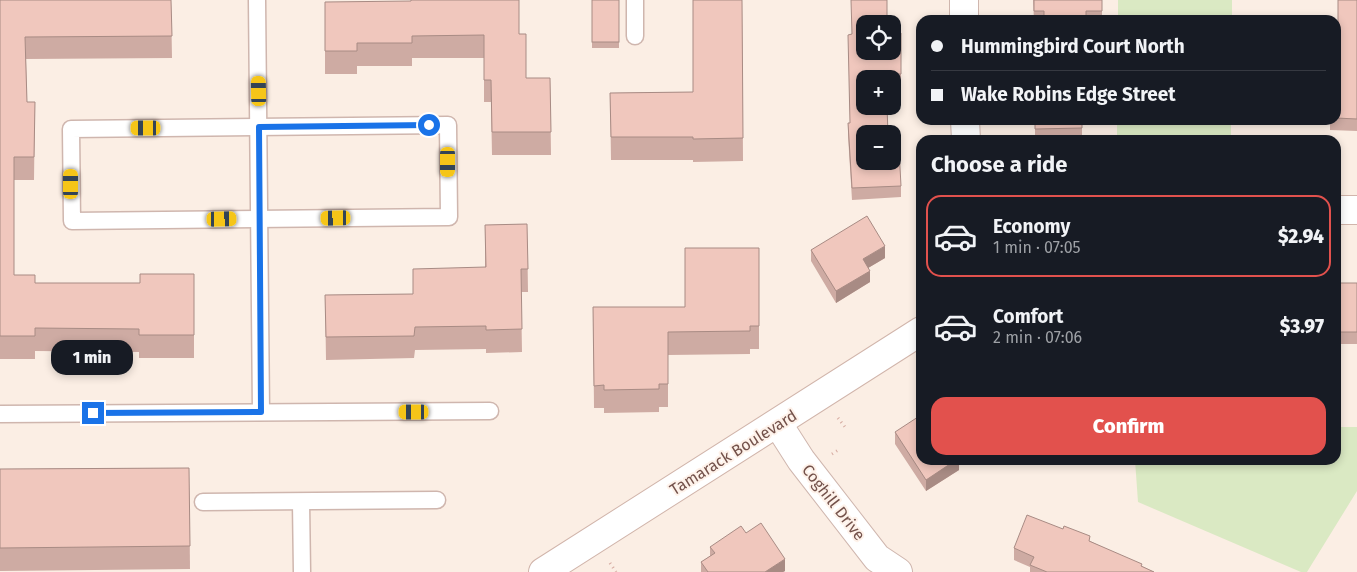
<!DOCTYPE html>
<meta charset="utf-8">
<style>
:root{--surface:#171b24;--page:#242831;--text:#f1f3f6;--muted:#9ea1a6;--line:#363941;--accent:#e2514d}
body{margin:0;font-family:"Fira Sans",sans-serif;background:var(--page);color:var(--text);height:100vh;display:flex;flex-direction:column;font-size:19px;white-space:nowrap}
*{box-sizing:border-box;margin:0}
p{font-size:16px;color:var(--muted)}
.icon{flex:none;width:28px;height:28px;fill:none;stroke:currentColor;stroke-width:2;stroke-linecap:round;stroke-linejoin:round}
.map{position:relative;flex:1;overflow:hidden}
.side{position:absolute;left:916px;top:135px;width:425px;height:330px;display:flex;flex-direction:column;background:var(--surface);border-radius:15px;box-shadow:0 2px 8px #0003}
.side>*{flex:none}
.hud{position:absolute;left:916px;top:15px;width:425px;height:110px;border-radius:15px;box-shadow:0 2px 8px #0003;display:grid;align-content:center;height:110px;padding:0 15px;background:var(--surface)}
.controls{position:absolute;left:856px;top:15px;display:grid;gap:10px}
.controls a{display:grid;place-items:center;width:45px;height:45px;border-radius:10px;background:var(--surface);box-shadow:0 2px 8px #0003;font-size:25px}
.end{position:absolute;width:22px;height:22px;margin:-11px;border:6px solid #1a73e8;background:#fff;box-shadow:0 0 0 2px #fff}
.from{border-radius:50%}
.bubble{position:absolute;height:35px;border-radius:15px;background:var(--surface);box-shadow:0 2px 8px #0003;font-size:16px;font-weight:800;line-height:35px;text-align:center}
.car{position:absolute;width:15px;height:30px;margin:-15px -8px;border-radius:6px;box-shadow:0 0 4px 1px #0007;background:linear-gradient(#f5c518 24%,#345 0 40%,#f5c518 0 76%,#345 0 86%,#f5c518 0)}
.hud b{display:flex;align-items:center;gap:18px;height:48px;font-size:19px}
.hud b+b{border-top:1px solid var(--line)}
.hud i{width:12px;height:12px;background:var(--text)}
ul{padding:0;list-style:none}
li{display:flex;align-items:center;gap:15px;height:82px;margin:0 10px 8px;padding:0 5px;border:2px solid transparent;border-radius:15px}
li div{flex:1}
li b{display:block;font-size:19px}
li em{font-style:normal;font-weight:800}
li.current{border-color:var(--accent)}
li>.icon{width:45px;height:45px;stroke-width:1.5}
h2{padding:0 15px;font-size:22px;line-height:60px}
.primary-button{display:flex;gap:10px;margin-top:auto;padding:10px 15px}
.primary-button a{flex:1;height:58px;border-radius:15px;background:var(--accent);color:#fff;font-size:20px;font-weight:800;line-height:58px;text-align:center}
.map>svg:first-child{display:block}
.green{fill:#dae9c3}
.lines{fill:none;stroke-linecap:round;stroke-linejoin:round}
.lane-casing{stroke:#cfb6ae;stroke-width:19}
.street-casing{stroke:#cfb6ae;stroke-width:30}
.secondary-casing{stroke:#d1b5ab;stroke-width:30}
.path{stroke:#d5aaa0;stroke-width:3;stroke-dasharray:1 4;stroke-linecap:butt}
.lane{stroke:#fff;stroke-width:16}
.street{stroke:#fff;stroke-width:28}
.secondary{stroke:#fff;stroke-width:28}
.wall{fill:#ceaba3}
.shaded-wall{fill:#a88b84}
.building{fill:#f0c7bd;stroke:#a88b84}
.route{stroke:#1a73e8;stroke-width:6}
.labels{text-anchor:middle;stroke-width:4;stroke-linejoin:round;paint-order:stroke}
.street-label{font-size:16px;fill:#73514a;stroke:#fef2ea}
</style>
<div class="map">
<svg width="1357" height="572" viewBox="0 0 1357 572">
<rect width="100%" height="100%" fill="#fbeee4"/>
<g class="green">
<rect x="1118" y="0" width="114" height="20"/>
<rect x="1117" y="120" width="114" height="20"/>
<polygon points="1336,427 1357,427 1357,491 1307,572 1301,572 1138,502 1135,460 1336,460"/>
</g>
<g class="lines">
<g class="lane-casing">
<g id="lane">
<polyline points="257,0 261,412"/>
<polyline points="635,36 635,0"/>
<polygon points="448,125 449,217 72,221 71,129"/>
<polyline points="0,414 490,411"/>
<polyline points="203,502 437,500"/>
<polyline points="301,502 302,572"/>
</g>
</g>
<g class="street-casing">
<g id="street">
<polyline points="964,0 964,20"/>
<polyline points="965,120 966,140"/>
<polyline points="778,424 801,460 877,558 898,572"/>
</g>
</g>
<g class="secondary-casing">
<g id="secondary">
<polyline points="1336,210 1357,210"/>
<polyline points="543,572 921,331"/>
</g>
</g>
<g class="path">
<polyline points="838,418 845,427"/>
<polyline points="832,454 840,449"/>
<polyline points="610,563 616,572"/>
</g>
<use href="#lane" class="lane"/>
<use href="#street" class="street"/>
<use href="#secondary" class="secondary"/>
</g>
<g class="wall">
<polygon points="0,0 171,0 172,58 26,59 27,102 35,102 34,180 14,180 14,275 35,283 140,283 194,274 194,358 139,358 139,352 35,351 35,359 0,359"/>
<rect x="592" y="0" width="27" height="48"/>
<polygon points="742,0 743,161 693,162 693,160 611,160 610,93 693,92"/>
<polygon points="1033,0 1102,0 1102,20 1034,20"/>
<polygon points="1357,0 1357,131 1330,130 1330,120 1336,120 1336,47 1338,48"/>
<polygon points="325,2 519,34 526,78 550,78 551,155 492,155 491,102 484,102 484,58 412,58 412,66 357,66 357,74 325,74"/>
<polygon points="901,33 901,85 892,85 892,79 865,79 865,106 889,106 889,109 887,109 865,134 901,186 901,197 852,200 848,135 848,123 850,123 851,34 865,51"/>
<rect x="1035" y="120" width="47" height="20"/>
<polygon points="527,224 528,292 521,292 522,352 486,353 486,349 415,350 414,358 326,360 325,295 413,294 485,268 485,225"/>
<polygon points="759,248 759,349 750,349 750,354 668,355 668,407 659,407 659,412 604,413 604,408 594,408 593,307 685,307"/>
<polygon points="811,250 885,258 868,268 870,282 836,303 811,261"/>
<rect x="1336" y="283" width="21" height="61"/>
<polygon points="895,432 921,460 959,460 959,470 926,491 895,444"/>
<polygon points="189,468 190,569 0,571 0,469"/>
<polygon points="746,533 785,571 783,572 701,572 701,562 710,556 710,547"/>
<polygon points="1090,541 1154,572 1030,572 1030,567 1014,560 1014,548"/>
</g>
<g class="shaded-wall">
<polygon points="885,246 885,258 863,271 863,259"/>
<polygon points="870,271 870,282 836,303 836,291"/>
<polygon points="955,460 959,460 959,470 926,491 926,480"/>
<polygon points="785,559 785,571 783,572 765,572"/>
</g>
<g class="building">
<polygon points="0,0 171,0 172,36 25,37 27,102 35,102 34,157 14,157 14,275 35,275 35,283 140,283 140,274 194,274 194,335 139,335 139,329 35,328 35,336 0,336"/>
<polygon points="411,0 519,0 519,34 526,34 526,78 550,78 551,132 492,132 491,80 484,80 484,35 412,36 412,43 357,43 357,51 325,51 325,2 411,1"/>
<rect x="592" y="0" width="27" height="42"/>
<polygon points="693,0 742,0 743,138 693,139 693,137 611,137 610,93 693,92"/>
<polygon points="851,0 887,0 887,24 865,24 865,51 892,51 892,33 901,33 901,74 888,74 888,79 865,79 865,106 887,106 888,134 865,134 865,161 892,161 892,150 899,149 901,186 852,188 848,123 850,123 848,35 852,34"/>
<polygon points="1034,0 1102,0 1102,11 1086,11 1086,20 1044,20 1044,11 1034,11"/>
<polygon points="1338,0 1357,0 1357,119 1336,118 1336,47 1338,48"/>
<polygon points="1035,120 1082,120 1082,128 1035,129"/>
<polygon points="867,216 885,246 863,259 870,271 836,291 811,250"/>
<polygon points="527,224 528,269 521,269 522,329 486,330 486,326 415,327 414,336 326,337 325,295 413,294 413,269 486,267 485,225"/>
<polygon points="685,248 759,248 759,326 750,326 750,331 668,332 668,384 659,384 659,389 604,390 604,385 594,386 593,307 685,307"/>
<rect x="1336" y="283" width="21" height="49"/>
<polygon points="921,415 921,460 956,460 926,480 895,432"/>
<polygon points="189,468 190,546 0,548 0,469"/>
<polygon points="1027,515 1063,529 1064,526 1090,536 1089,541 1142,564 1141,566 1154,572 1047,572 1030,565 1034,557 1014,548"/>
<polygon points="761,523 785,559 765,572 708,572 701,562 715,553 710,547 741,526 746,533"/>
</g>
<g class="lines">
<polyline class="route" points="93,413 261,412 259,127 429,125"/>
</g>
<g class="labels">
<g class="street-label">
<text transform="translate(733 452) rotate(-32)" y="6">Tamarack Boulevard</text>
<text transform="translate(834 502) rotate(52)" y="6">Coghill Drive</text>
</g>
</g>
</svg>
<div class="controls">
<a><svg class="icon" aria-label="locate" viewBox="0 0 24 24"><circle cx="12" cy="12" r="6"/><path d="M12 2v4M12 18v4M2 12h4M18 12h4"/></svg></a>
<a>+</a>
<a>−</a>
</div>
<i class="end from" style="left:429px;top:125px"></i>
<i class="end" style="left:93px;top:413px"></i>
<div class="bubble" style="left:51px;top:340px;width:82px">1 min</div>
<i class="car" style="left:259px;top:91px;rotate:359deg"></i>
<i class="car" style="left:146px;top:128px;rotate:270deg"></i>
<i class="car" style="left:448px;top:162px;rotate:180deg"></i>
<i class="car" style="left:71px;top:184px;rotate:0deg"></i>
<i class="car" style="left:336px;top:218px;rotate:269deg"></i>
<i class="car" style="left:222px;top:219px;rotate:89deg"></i>
<i class="car" style="left:414px;top:412px;rotate:270deg"></i>
<div class="hud">
<b><i class="from"></i>Hummingbird Court North</b>
<b><i></i>Wake Robins Edge Street</b>
</div>
<section class="side">
<h2>Choose a ride</h2>
<ul>
<li class="current"><svg class="icon" aria-label="car" viewBox="0 0 24 24"><path d="M5 17H2v-5l4-1 3-4h7l3 4 3 1v5h-3M9 17h6M6 11h13"/><circle cx="7" cy="17" r="2"/><circle cx="17" cy="17" r="2"/></svg><div><b>Economy</b><p>1 min · 07:05</p></div><em>$2.94</em></li>
<li><svg class="icon" aria-label="car" viewBox="0 0 24 24"><path d="M5 17H2v-5l4-1 3-4h7l3 4 3 1v5h-3M9 17h6M6 11h13"/><circle cx="7" cy="17" r="2"/><circle cx="17" cy="17" r="2"/></svg><div><b>Comfort</b><p>2 min · 07:06</p></div><em>$3.97</em></li>
</ul>
<div class="primary-button"><a>Confirm</a></div>
</section>
</div>
